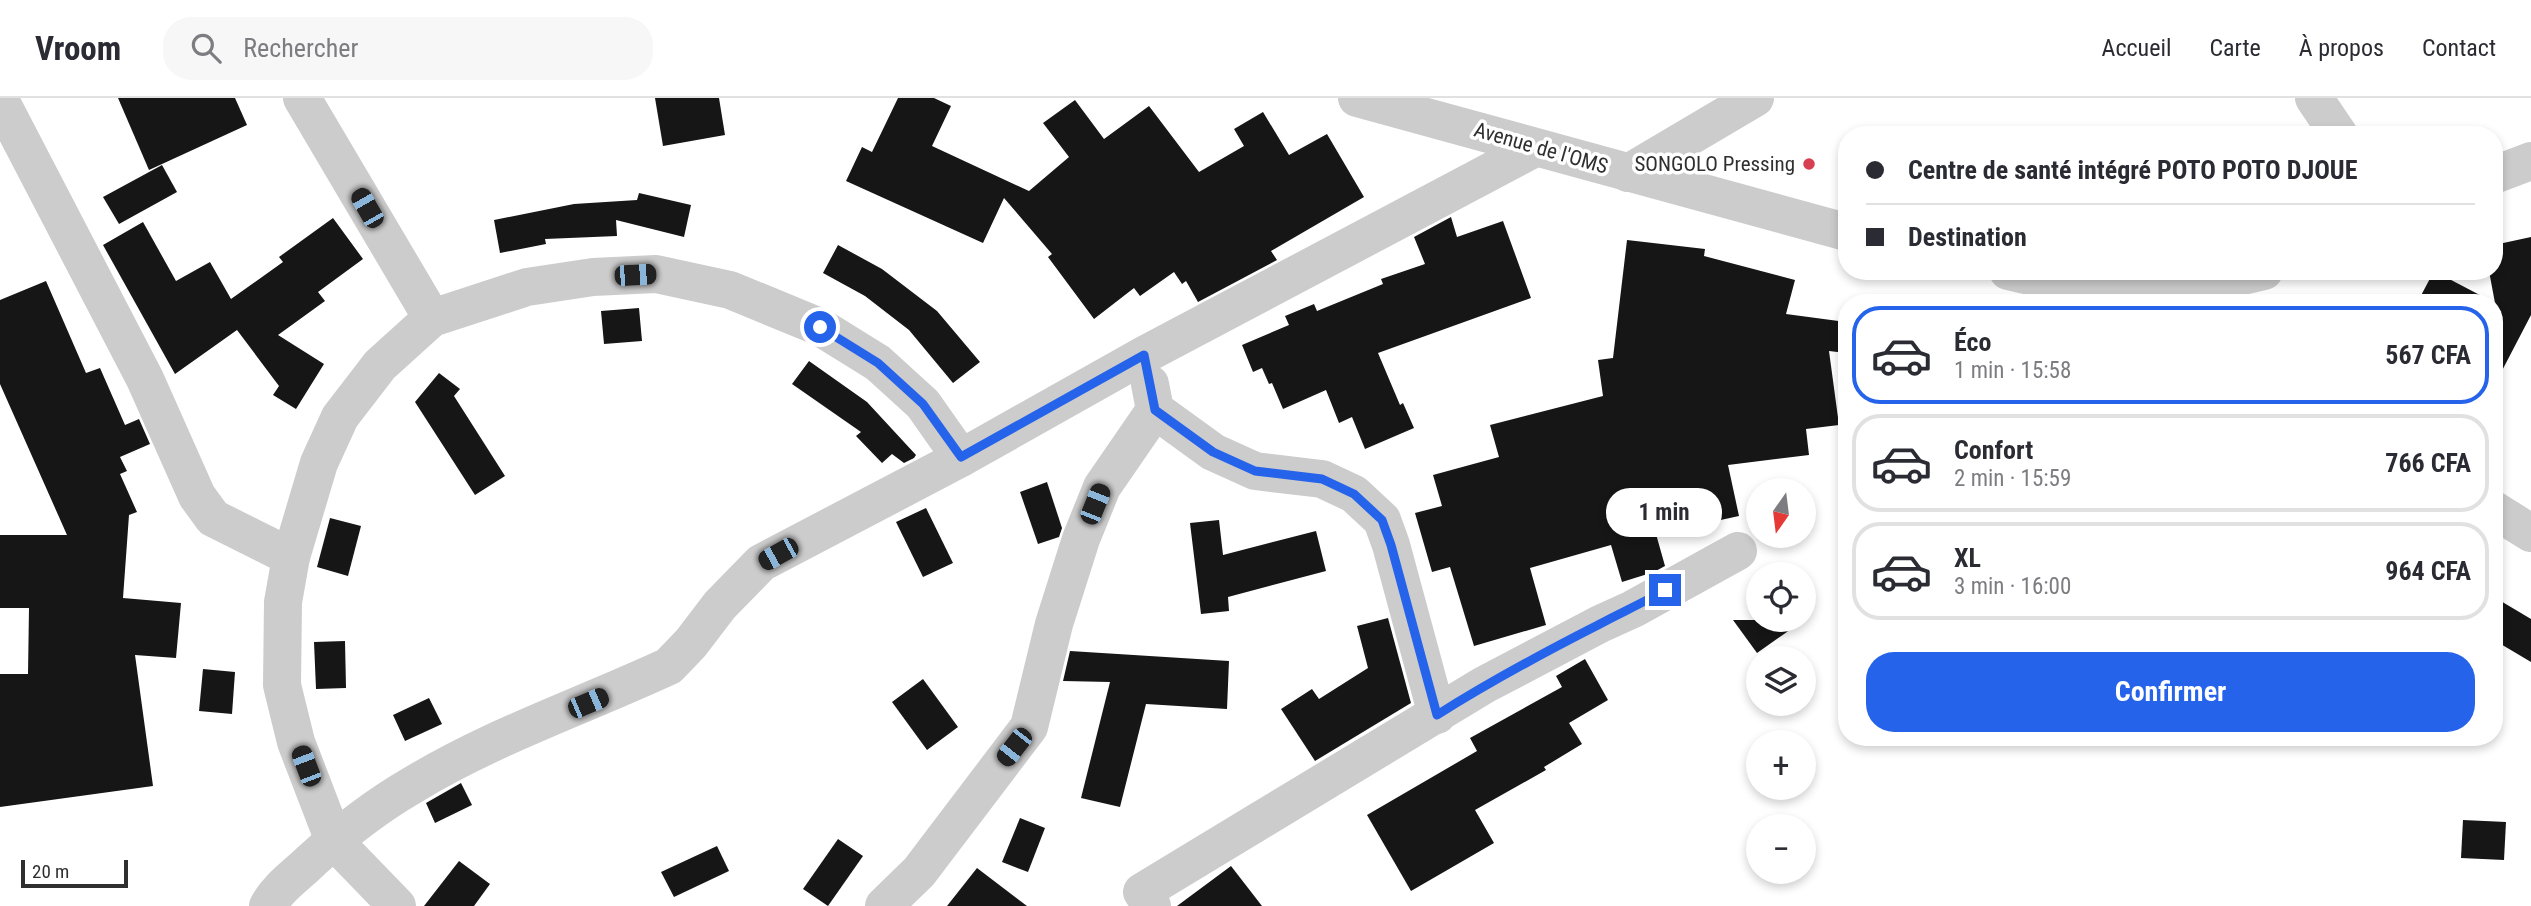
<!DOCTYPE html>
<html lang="fr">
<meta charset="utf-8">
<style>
:root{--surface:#fff;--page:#f7f7f7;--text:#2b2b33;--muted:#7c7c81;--line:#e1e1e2;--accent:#2563eb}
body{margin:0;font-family:"Roboto Condensed",sans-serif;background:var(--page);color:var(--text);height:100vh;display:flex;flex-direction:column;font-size:26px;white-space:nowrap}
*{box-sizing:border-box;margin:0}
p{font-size:23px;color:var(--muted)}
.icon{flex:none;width:38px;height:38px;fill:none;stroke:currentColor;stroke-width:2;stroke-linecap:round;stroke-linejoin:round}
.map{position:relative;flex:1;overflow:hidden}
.details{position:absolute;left:1838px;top:196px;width:665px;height:452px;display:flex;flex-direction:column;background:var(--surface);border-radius:28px;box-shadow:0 4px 10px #0003}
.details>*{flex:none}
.banner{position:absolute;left:1838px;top:28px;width:665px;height:154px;border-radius:28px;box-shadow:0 4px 10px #0003;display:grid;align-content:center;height:154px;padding:0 28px;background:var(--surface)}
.needle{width:46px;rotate:194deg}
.tools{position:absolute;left:1746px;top:380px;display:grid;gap:14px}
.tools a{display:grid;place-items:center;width:70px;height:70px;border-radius:50%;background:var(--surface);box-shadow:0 4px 10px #0003;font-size:35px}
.scale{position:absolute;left:21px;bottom:18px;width:107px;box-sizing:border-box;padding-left:7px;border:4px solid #2f2f2f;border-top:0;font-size:19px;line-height:24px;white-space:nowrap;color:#2f2f2f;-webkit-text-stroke:5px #fff;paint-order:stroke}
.end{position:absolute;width:32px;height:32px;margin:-16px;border:9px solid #2563eb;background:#fff;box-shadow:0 0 0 4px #fff}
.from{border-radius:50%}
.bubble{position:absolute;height:49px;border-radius:24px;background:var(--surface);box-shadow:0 4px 10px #0003;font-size:23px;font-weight:700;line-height:49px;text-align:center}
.car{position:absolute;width:21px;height:42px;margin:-21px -10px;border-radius:9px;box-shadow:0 0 5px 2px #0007;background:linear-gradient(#222 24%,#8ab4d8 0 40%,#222 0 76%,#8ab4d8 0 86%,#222 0)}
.banner b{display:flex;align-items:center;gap:24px;height:66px;font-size:26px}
.banner b+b{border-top:2px solid var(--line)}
.banner i{width:18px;height:18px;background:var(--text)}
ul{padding:12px 0 0;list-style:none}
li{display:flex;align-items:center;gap:21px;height:98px;margin:0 14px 10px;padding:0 14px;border:4px solid var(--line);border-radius:28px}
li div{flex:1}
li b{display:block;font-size:26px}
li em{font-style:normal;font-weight:700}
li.active{border-color:var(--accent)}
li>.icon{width:63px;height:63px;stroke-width:1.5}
.cta{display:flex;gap:14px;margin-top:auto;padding:14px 28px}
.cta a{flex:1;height:80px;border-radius:28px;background:var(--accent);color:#fff;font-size:28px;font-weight:700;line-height:80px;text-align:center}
header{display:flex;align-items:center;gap:42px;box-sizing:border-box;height:98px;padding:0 35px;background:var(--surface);border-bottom:2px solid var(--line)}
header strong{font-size:33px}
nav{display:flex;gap:38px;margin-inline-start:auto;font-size:24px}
.search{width:490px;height:63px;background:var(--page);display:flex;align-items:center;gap:18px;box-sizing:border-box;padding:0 24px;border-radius:28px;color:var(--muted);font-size:26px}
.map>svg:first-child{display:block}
.building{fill:#161616}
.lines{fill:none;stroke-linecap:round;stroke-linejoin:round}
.minor{stroke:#ccc;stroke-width:38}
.route{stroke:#2563eb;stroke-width:9}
.poi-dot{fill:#d73f52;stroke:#fff;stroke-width:2.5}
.labels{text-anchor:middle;stroke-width:7;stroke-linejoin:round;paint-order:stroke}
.street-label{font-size:21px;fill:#2f2f2f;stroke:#fff}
.poi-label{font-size:21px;fill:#2f2f2f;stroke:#fff;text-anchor:end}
</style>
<header>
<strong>Vroom</strong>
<div class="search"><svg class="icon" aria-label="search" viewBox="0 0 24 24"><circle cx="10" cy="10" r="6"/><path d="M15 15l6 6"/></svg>Rechercher</div>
<nav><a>Accueil</a><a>Carte</a><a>À propos</a><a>Contact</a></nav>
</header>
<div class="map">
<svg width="2531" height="808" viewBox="0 0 2531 808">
<rect width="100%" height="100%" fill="#fff"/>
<g class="building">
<polygon points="118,0 235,0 247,27 149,72"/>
<polygon points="655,0 719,0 725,37 663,48"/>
<polygon points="898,0 934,0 951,8 932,48 1029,93 1069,59 1043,25 1075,2 1104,41 1149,8 1199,74 1244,48 1234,31 1263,14 1289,57 1327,36 1364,99 1271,153 1277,162 1198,204 1186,183 1182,186 1174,174 1140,198 1134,190 1094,221 1048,159 1052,156 1004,100 983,145 846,83 862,49 872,54"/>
<polygon points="162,67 177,94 119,126 103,99"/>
<polygon points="639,95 691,107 684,139 616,122 617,138 545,141 546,146 500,155 494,122 574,106 637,102"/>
<polygon points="1451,119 1457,139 1503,123 1531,200 1378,255 1400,307 1403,305 1414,330 1365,351 1352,319 1339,325 1326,292 1283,311 1272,285 1269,286 1262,270 1253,274 1242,247 1289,227 1285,218 1314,206 1317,213 1383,186 1381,181 1425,166 1414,139"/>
<polygon points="333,120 363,161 318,194 325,203 278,237 324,266 296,311 273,297 279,288 237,232 175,276 103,147 143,124 176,183 210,164 231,201 283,164 279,159"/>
<polygon points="2531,139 2531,217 2494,288 2494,205 2417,205 2434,173 2495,205 2489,173 2494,173 2494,147"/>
<polygon points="1627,142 1705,151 1704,158 1795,182 1786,216 1846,224 1846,255 1829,253 1839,327 1806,331 1809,357 1728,367 1739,418 1656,436 1665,468 1654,474 1622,484 1611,447 1530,470 1546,527 1474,548 1450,469 1432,474 1415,415 1442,408 1433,377 1499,359 1490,327 1603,298 1598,262 1613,260"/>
<polygon points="838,147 882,171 937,213 980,264 953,285 909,232 865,198 823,175"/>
<polygon points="46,183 86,275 100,270 125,327 139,321 150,346 120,359 127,373 120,376 137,414 129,417 123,500 181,505 176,560 135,557 153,688 0,709 0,576 28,576 29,510 0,510 0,437 67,437 0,286 0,202"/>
<polygon points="639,210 642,243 604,246 601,213"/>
<polygon points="809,263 867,304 916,357 914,360 904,365 892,356 882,365 856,338 861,334 792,286"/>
<polygon points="439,275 460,291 454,298 505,378 475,397 415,304"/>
<polygon points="1047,384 1062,430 1059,439 1038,446 1020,394"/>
<polygon points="926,410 953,465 923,479 896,424"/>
<polygon points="330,420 361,428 348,478 317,469"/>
<polygon points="1219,422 1223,457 1316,433 1326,473 1228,499 1229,513 1201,516 1190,425"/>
<polygon points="2494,499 2531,521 2531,564 2494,542"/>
<polygon points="1388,520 1411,605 1315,663 1281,611 1312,591 1319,601 1368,570 1357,528"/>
<polygon points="1733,522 1804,522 1757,555"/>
<polygon points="345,543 346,590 316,591 314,544"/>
<polygon points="1070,553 1229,563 1227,611 1146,606 1120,709 1081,700 1110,584 1063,583"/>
<polygon points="1585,561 1608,602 1569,625 1582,646 1544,669 1546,672 1475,712 1494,745 1411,793 1367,717 1477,653 1470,640 1562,589 1556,578"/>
<polygon points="203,571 235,574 232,616 199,613"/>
<polygon points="923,581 958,629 927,652 892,604"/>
<polygon points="429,600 442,626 405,643 393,617"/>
<polygon points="461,685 472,707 435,725 426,705"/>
<polygon points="1020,720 1045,730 1028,774 1002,764"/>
<polygon points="2463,722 2506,724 2504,762 2461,760"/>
<polygon points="838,741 863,758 828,808 803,791"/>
<polygon points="717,748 729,773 674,799 661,774"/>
<polygon points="459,763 490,786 474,808 424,808"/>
<polygon points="1231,768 1262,808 1177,808"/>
<polygon points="977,770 1027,808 947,808"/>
</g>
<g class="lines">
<g class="minor">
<polyline points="302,0 432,220"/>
<polyline points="1357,0 1846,134"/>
<polyline points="2314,0 2339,37"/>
<polyline points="0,2 145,281 197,398 213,420 291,459"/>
<polyline points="1628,75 1755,0"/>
<polyline points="2494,77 2531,63"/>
<polyline points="2008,173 2125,200 2134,205"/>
<polyline points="2125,200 2191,190 2264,173"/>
<polyline points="1150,286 1155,312 1213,354 1255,373 1322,381 1354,396 1382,422 1391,447 1437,617"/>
<polyline points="2494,412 2531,435"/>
<path d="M 268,808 C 278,789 297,777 312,762 C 343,734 375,709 411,688 C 491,639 583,608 669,568 L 691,545 L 720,507 L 761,465 L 961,360 L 1144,257 L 1535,50"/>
<polyline points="397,808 334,743 296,644 282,587 283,504 291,459 319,365 340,319 380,267 432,220 527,189 593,179 656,176 730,192 820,229 878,265 923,306 961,360"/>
<polyline points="884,808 919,774 1029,629 1054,526 1081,441 1102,389 1155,312"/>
<polyline points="1152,808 1142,794 1484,587 1600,526 1633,511 1738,453"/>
</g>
</g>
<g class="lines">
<path class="route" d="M 820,229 L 878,265 L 923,306 L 961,359 L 1144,257 L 1155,312 L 1213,354 L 1255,373 L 1322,381 L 1354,396 L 1382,422 L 1391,447 L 1437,617 C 1489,584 1543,555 1598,527 C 1620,515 1643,505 1665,492"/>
</g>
<circle class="poi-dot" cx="1809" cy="66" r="7"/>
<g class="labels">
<g class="street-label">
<text transform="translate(1541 50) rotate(16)" y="7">Avenue de l'OMS</text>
</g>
<g class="poi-label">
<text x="1795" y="73">SONGOLO Pressing</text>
</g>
</g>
</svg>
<div class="tools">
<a><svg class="needle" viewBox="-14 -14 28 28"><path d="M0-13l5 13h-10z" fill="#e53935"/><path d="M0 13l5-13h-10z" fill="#7c7c81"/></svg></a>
<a><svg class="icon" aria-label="locate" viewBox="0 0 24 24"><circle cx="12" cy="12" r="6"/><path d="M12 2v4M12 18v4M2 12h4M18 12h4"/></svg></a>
<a><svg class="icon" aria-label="layers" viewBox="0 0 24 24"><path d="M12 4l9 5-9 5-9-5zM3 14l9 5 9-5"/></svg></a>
<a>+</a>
<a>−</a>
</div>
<div class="scale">20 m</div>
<i class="end from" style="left:820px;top:229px"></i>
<i class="end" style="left:1665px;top:492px"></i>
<div class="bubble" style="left:1606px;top:390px;width:116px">1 min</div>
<i class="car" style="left:367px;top:110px;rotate:330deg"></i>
<i class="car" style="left:635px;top:177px;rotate:87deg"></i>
<i class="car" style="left:1095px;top:406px;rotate:22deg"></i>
<i class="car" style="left:778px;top:456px;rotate:241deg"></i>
<i class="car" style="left:588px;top:605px;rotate:67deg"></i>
<i class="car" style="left:1014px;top:649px;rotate:218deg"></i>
<i class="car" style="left:306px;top:668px;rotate:339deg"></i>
<div class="banner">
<b><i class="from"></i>Centre de santé intégré POTO POTO DJOUE</b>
<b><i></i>Destination</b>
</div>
<section class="details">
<ul>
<li class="active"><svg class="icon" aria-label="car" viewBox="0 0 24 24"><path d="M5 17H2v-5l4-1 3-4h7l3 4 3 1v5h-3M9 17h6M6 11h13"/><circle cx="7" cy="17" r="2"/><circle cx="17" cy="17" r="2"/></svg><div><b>Éco</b><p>1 min · 15:58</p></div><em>567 CFA</em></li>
<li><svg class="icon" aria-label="car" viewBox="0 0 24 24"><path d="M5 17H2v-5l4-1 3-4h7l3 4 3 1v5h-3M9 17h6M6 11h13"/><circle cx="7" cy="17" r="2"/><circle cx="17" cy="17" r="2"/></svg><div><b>Confort</b><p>2 min · 15:59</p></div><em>766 CFA</em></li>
<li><svg class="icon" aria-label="car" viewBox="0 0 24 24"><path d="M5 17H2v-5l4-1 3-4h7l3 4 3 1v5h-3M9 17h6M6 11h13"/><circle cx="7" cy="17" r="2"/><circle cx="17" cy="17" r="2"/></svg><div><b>XL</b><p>3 min · 16:00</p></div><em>964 CFA</em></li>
</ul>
<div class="cta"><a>Confirmer</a></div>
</section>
</div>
